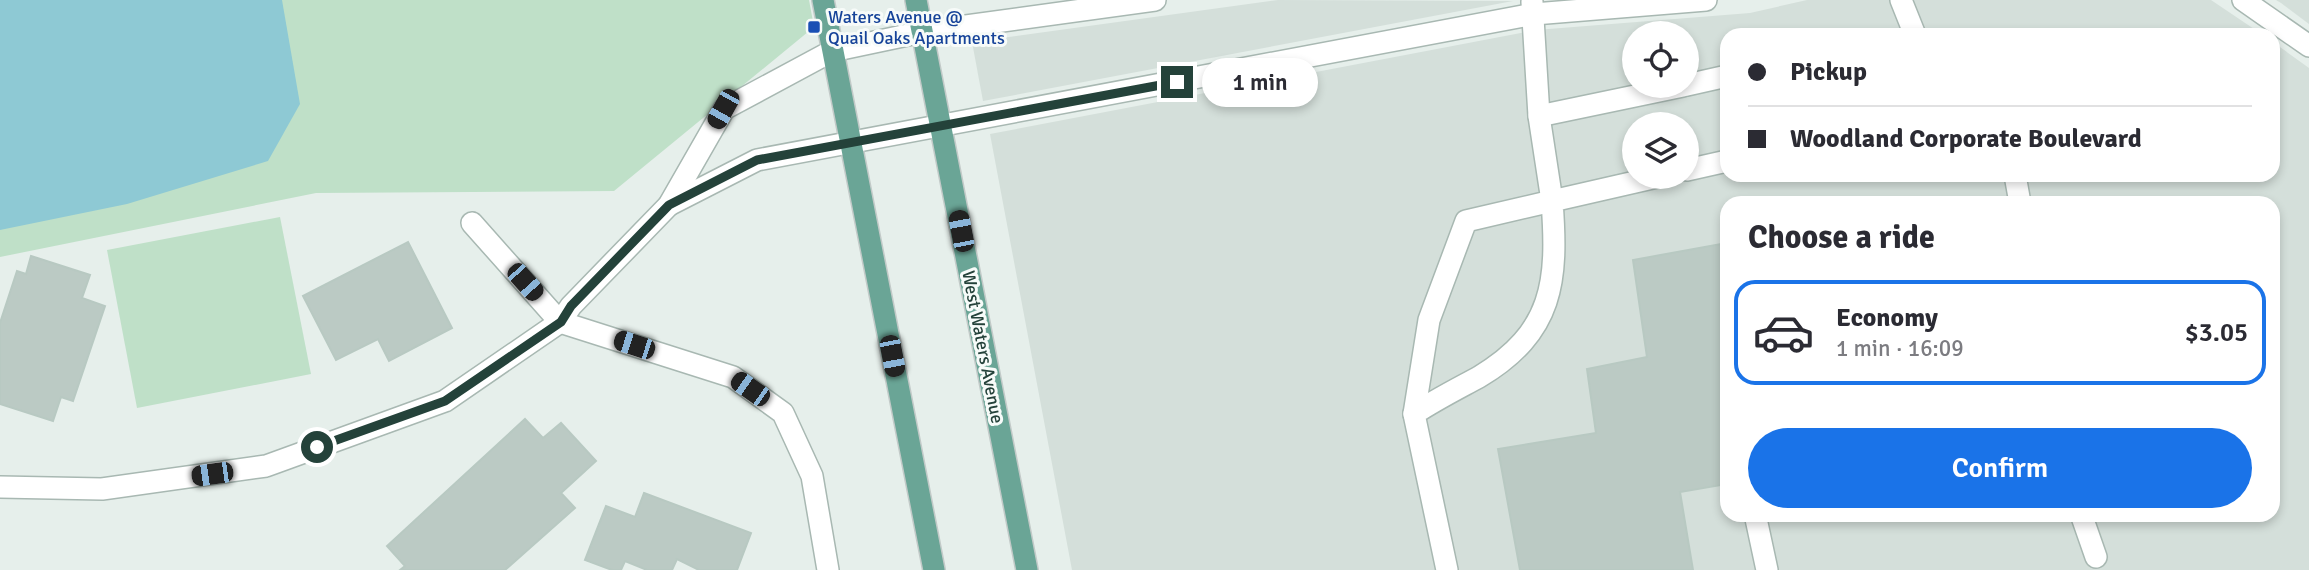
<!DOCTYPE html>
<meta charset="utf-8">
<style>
:root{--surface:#fff;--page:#f2f2f3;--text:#2b2b33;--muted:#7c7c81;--line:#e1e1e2;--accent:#1a73e8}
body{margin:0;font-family:Signika,sans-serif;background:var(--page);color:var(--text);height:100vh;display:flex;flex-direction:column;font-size:26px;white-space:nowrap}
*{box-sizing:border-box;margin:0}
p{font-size:23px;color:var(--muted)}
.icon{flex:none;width:38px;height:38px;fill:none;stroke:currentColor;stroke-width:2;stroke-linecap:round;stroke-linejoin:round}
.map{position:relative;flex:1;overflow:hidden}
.sheet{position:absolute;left:1720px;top:196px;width:560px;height:326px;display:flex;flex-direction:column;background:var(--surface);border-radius:21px;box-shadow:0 4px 10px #0003}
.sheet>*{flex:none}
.banner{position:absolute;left:1720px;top:28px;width:560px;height:154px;border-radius:21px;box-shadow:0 4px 10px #0003;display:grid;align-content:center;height:154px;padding:0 28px;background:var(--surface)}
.fabs{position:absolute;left:1622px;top:21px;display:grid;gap:14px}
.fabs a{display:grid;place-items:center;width:77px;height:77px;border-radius:50%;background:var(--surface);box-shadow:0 4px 10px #0003;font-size:35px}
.end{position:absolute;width:32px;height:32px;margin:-16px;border:9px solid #24423a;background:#fff;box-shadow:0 0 0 4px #fff}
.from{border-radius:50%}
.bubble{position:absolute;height:49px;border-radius:24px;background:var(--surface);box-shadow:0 4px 10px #0003;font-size:23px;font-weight:600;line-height:49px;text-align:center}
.car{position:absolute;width:21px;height:42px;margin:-21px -10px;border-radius:9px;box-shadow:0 0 5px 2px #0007;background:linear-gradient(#222 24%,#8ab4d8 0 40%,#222 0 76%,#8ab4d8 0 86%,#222 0)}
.banner b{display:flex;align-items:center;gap:24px;height:66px;font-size:26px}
.banner b+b{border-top:2px solid var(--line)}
.banner i{width:18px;height:18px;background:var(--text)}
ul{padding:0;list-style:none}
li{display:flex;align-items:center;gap:21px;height:105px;margin:0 14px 10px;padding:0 14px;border:4px solid transparent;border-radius:21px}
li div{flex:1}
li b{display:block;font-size:26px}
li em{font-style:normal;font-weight:600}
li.active{border-color:var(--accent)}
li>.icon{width:63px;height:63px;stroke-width:1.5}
h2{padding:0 28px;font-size:32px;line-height:84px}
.button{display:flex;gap:14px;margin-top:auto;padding:14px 28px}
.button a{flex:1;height:80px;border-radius:42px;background:var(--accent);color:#fff;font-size:28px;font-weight:600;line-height:80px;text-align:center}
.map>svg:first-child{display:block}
.built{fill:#d4dfda;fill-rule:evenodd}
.green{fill:#bfe0c8}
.water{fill:#8ec9d4}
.building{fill:#bbcac4;stroke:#b8c9c2;stroke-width:2}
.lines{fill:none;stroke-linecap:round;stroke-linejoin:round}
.minor-casing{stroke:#a8b8b2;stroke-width:24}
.major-casing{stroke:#c2cac8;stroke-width:24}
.minor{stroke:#fff;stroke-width:21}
.major{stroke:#6aa596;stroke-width:21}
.route{stroke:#24423a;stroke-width:9}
.transit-dot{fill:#1a4fb4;stroke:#f7fbf9;stroke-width:2.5}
.labels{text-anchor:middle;stroke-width:6;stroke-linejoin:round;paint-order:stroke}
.transit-label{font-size:18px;fill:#164399;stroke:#f7fbf9;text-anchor:start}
.street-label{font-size:18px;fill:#24423a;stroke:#f7fbf9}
</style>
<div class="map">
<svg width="2309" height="570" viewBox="0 0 2309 570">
<rect width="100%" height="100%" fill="#e6efeb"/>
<g class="built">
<polygon points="1278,0 1513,1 983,101 972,42"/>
<path d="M 1807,0 L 2211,0 L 2263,35 L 1727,35 L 1727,175 L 2273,175 L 2273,42 L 2309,68 L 2309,570 L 1072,570 L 990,134 L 1536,30 L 1750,13 ZM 1634,33 L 1687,33 L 1687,86 L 1634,86 ZM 1634,124 L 1687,124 L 1687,177 L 1634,177 ZM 1727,203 L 2273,203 L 2273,514 L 1727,514 Z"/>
<polygon points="2276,0 2309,0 2309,24 2281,3"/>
</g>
<g class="green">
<polygon points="0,0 809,0 814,27 614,191 316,193 0,257"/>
<polygon points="280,217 311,374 137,408 107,250"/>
</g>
<polygon class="water" points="0,0 282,0 300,104 268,161 127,204 0,230"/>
<g class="building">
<polygon points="408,242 452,328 389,361 378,339 336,360 303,296"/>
<polygon points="1727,243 1727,484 1680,492 1693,570 1520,570 1498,449 1596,433 1587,369 1647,357 1633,260"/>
<polygon points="31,256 90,275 82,298 105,306 73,401 61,397 53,421 0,404 0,323 17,271 26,274"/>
<polygon points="525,419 543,438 561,423 596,461 561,493 575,508 505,570 400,570 405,566 387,546"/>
<polygon points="644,493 751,533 737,570 699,570 677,559 672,570 647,570 625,561 621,570 612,570 585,560 606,506 635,517"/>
</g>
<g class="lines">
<g class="minor-casing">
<g id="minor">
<polyline points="1901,0 1915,35"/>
<polyline points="2243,0 2309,46"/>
<polyline points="1687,85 1727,76"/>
<polyline points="1539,116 1683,86"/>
<polyline points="1687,170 1727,161"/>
<polyline points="2015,175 2020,203"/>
<polyline points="669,205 757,160 1534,14 1706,0"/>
<polyline points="472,223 560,322 733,377 783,413 812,476 828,570"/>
<polyline points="1414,414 1429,320 1466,221 1552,201 1539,116 1532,2"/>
<polyline points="0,487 102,489 266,466 445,401 560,322 571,306 669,205 724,109 832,51 922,32 1155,0"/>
<polyline points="1755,514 1767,570"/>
<polyline points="2081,514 2096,557"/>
<path d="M 1447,570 L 1414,414 C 1435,400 1457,389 1479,377 C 1554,332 1558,281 1552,201 L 1657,177"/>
</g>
</g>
<g class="major-casing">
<g id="major">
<polyline points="823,0 934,570"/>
<polyline points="916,0 1027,570"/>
</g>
</g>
<use href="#minor" class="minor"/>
<use href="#major" class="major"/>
</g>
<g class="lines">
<polyline class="route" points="317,447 445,401 561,322 571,306 669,205 757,160 1177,82"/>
</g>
<rect class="transit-dot" x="807" y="20" width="14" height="14" rx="3.5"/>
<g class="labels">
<g class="transit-label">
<text x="828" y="23">Waters Avenue @<tspan x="828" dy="21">Quail Oaks Apartments</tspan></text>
</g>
<g class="street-label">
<text transform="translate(983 347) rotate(79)" y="6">West Waters Avenue</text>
</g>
</g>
</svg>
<div class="fabs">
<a><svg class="icon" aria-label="locate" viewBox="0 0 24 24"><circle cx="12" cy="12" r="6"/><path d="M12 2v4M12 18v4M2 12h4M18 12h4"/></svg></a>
<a><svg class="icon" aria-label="layers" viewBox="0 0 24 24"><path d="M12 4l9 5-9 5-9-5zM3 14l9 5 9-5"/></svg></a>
</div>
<i class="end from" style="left:317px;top:447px"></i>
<i class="end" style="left:1177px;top:82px"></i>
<div class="bubble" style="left:1202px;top:58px;width:116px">1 min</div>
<i class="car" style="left:723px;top:109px;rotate:209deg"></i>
<i class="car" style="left:961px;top:231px;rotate:349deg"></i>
<i class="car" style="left:525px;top:282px;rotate:138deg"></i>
<i class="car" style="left:634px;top:345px;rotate:288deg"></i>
<i class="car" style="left:892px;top:356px;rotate:169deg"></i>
<i class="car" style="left:750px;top:389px;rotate:305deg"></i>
<i class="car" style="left:212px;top:474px;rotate:262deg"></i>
<div class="banner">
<b><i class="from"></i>Pickup</b>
<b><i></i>Woodland Corporate Boulevard</b>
</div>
<section class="sheet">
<h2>Choose a ride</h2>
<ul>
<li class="active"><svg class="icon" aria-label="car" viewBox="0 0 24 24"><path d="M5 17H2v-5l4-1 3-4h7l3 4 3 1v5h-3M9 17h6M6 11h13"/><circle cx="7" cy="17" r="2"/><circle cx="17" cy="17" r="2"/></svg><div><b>Economy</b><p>1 min · 16:09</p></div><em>$3.05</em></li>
</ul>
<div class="button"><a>Confirm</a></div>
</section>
</div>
